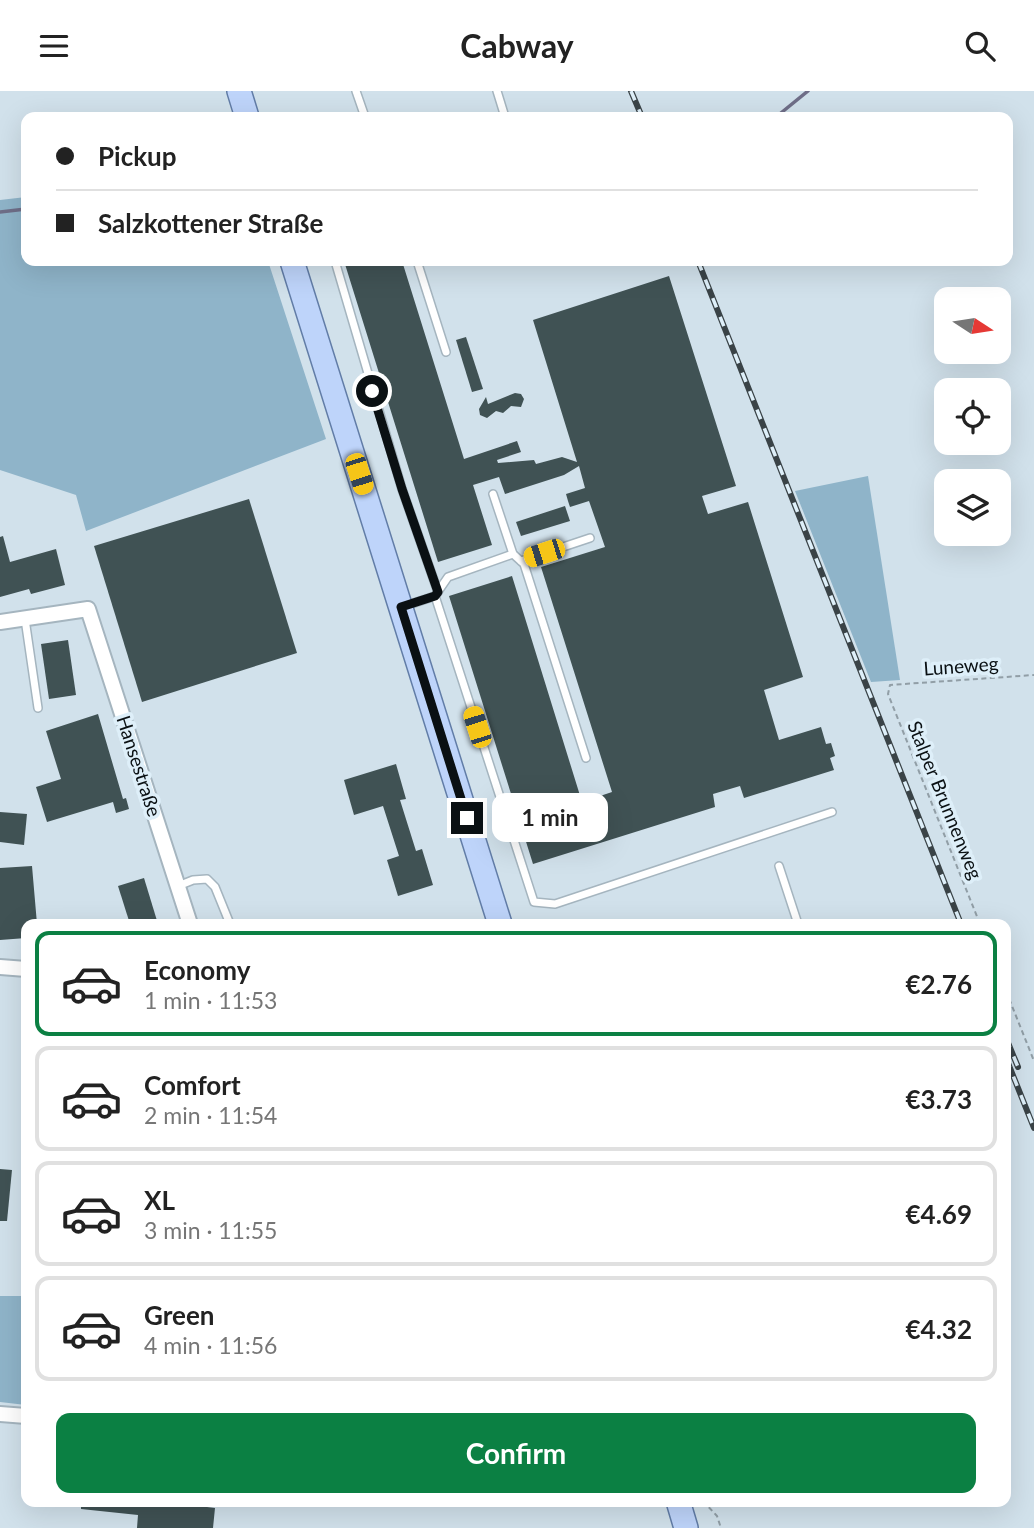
<!DOCTYPE html>
<meta charset="utf-8">
<style>
:root{--surface:#fff;--page:#f6f6f6;--text:#222;--muted:#767676;--line:#e0e0e0;--accent:#0b8043}
body{margin:0;font-family:Lato,sans-serif;background:var(--page);color:var(--text);height:100vh;display:flex;flex-direction:column;font-size:26px;white-space:nowrap}
*{box-sizing:border-box;margin:0}
p{font-size:23px;color:var(--muted)}
.icon{flex:none;width:38px;height:38px;fill:none;stroke:currentColor;stroke-width:2;stroke-linecap:round;stroke-linejoin:round}
.map{position:relative;flex:1;overflow:hidden}
.side{position:absolute;left:21px;top:828px;width:990px;height:588px;display:flex;flex-direction:column;background:var(--surface);border-radius:14px;box-shadow:0 7px 28px #0002}
.side>*{flex:none}
.top-card{position:absolute;left:21px;top:21px;width:992px;height:154px;border-radius:14px;box-shadow:0 7px 28px #0002;display:grid;align-content:center;height:154px;padding:0 35px;background:var(--surface)}
.needle{width:46px;rotate:102deg}
.tools{position:absolute;left:934px;top:196px;display:grid;gap:14px}
.tools a{display:grid;place-items:center;width:77px;height:77px;border-radius:14px;background:var(--surface);box-shadow:0 7px 28px #0002;font-size:35px}
.end{position:absolute;width:32px;height:32px;margin:-16px;border:9px solid #0a1013;background:#fff;box-shadow:0 0 0 4px #fff}
.from{border-radius:50%}
.bubble{position:absolute;height:49px;border-radius:14px;background:var(--surface);box-shadow:0 7px 28px #0002;font-size:23px;font-weight:700;line-height:49px;text-align:center}
.car{position:absolute;width:21px;height:42px;margin:-21px -10px;border-radius:9px;box-shadow:0 0 5px 2px #0007;background:linear-gradient(#f5c518 24%,#345 0 40%,#f5c518 0 76%,#345 0 86%,#f5c518 0)}
.top-card b{display:flex;align-items:center;gap:24px;height:66px;font-size:26px}
.top-card b+b{border-top:2px solid var(--line)}
.top-card i{width:18px;height:18px;background:var(--text)}
ul{padding:12px 0 0;list-style:none}
li{display:flex;align-items:center;gap:21px;height:105px;margin:0 14px 10px;padding:0 21px;border:4px solid var(--line);border-radius:14px}
li div{flex:1}
li b{display:block;font-size:26px}
li em{font-style:normal;font-weight:700}
li.selected{border-color:var(--accent)}
li>.icon{width:63px;height:63px;stroke-width:1.5}
.button{display:flex;gap:14px;margin-top:auto;padding:14px 35px}
.button a{flex:1;height:80px;border-radius:14px;background:var(--accent);color:#fff;font-size:28px;font-weight:700;line-height:80px;text-align:center}
header{display:flex;justify-content:space-between;align-items:center;height:91px;padding:0 35px;background:var(--surface);font-size:32px;font-weight:700}
.map>svg:first-child{display:block}
.green{fill:#8fb4c9}
.lines{fill:none;stroke-linecap:round;stroke-linejoin:round}
.stream{stroke:#6f6e88;stroke-width:3.5}
.building{fill:#405254}
.lane-casing{stroke:#a5b5bf;stroke-width:10}
.street-casing{stroke:#a5b5bf;stroke-width:18}
.primary-casing{stroke:#627da7;stroke-width:26}
.path{stroke:#919ea6;stroke-width:2;stroke-dasharray:5 3.5;stroke-linecap:butt}
.lane{stroke:#fff;stroke-width:7}
.street{stroke:#fff;stroke-width:14}
.primary{stroke:#bed4fa;stroke-width:23}
.rail-casing{stroke:#3a4347;stroke-width:6}
.rail{stroke:#deeff9;stroke-width:3.5;stroke-dasharray:10;stroke-linecap:butt}
.route{stroke:#0a1013;stroke-width:9}
.labels{text-anchor:middle;stroke-width:7;stroke-linejoin:round;paint-order:stroke}
.street-label{font-size:19px;fill:#0a1013;stroke:#deeff9}
</style>
<header><svg class="icon" aria-label="menu" viewBox="0 0 24 24"><path d="M4 6h16M4 12h16M4 18h16"/></svg>Cabway<svg class="icon" aria-label="search" viewBox="0 0 24 24"><circle cx="10" cy="10" r="6"/><path d="M15 15l6 6"/></svg></header>
<div class="map">
<svg width="1034" height="1437" viewBox="0 0 1034 1437">
<rect width="100%" height="100%" fill="#d1e1eb"/>
<g class="green">
<polygon points="26,106 26,170 268,170 326,348 86,440 76,404 0,379 0,109"/>
<polygon points="868,385 900,589 871,591 795,400"/>
<polygon points="0,1205 26,1205 26,1314 0,1311"/>
</g>
<g class="lines">
<g class="stream">
<polyline points="776,26 808,0"/>
<polyline points="0,121 26,118"/>
</g>
</g>
<g class="building">
<polygon points="344,170 402,170 464,368 517,350 521,361 497,369 498,372 534,369 536,373 562,366 577,371 533,229 669,185 736,395 702,405 708,423 748,411 803,586 764,599 779,649 821,636 826,653 831,652 835,665 830,667 834,679 744,707 740,695 713,703 715,716 533,773 449,505 512,485 582,711 612,701 541,476 605,456 589,410 570,416 568,410 566,403 585,397 579,375 564,384 505,403 499,386 473,394 492,454 438,471"/>
<polygon points="466,246 483,298 472,301 456,249"/>
<polygon points="515,302 521,303 524,308 521,316 511,315 503,322 496,320 487,327 480,324 479,318 486,306 488,313"/>
<polygon points="249,408 297,562 142,611 94,455"/>
<polygon points="565,415 570,430 521,445 516,431"/>
<polygon points="3,445 10,471 56,458 65,494 31,503 29,498 0,506 0,446"/>
<polygon points="68,549 76,604 49,608 41,553"/>
<polygon points="98,623 123,708 126,707 129,718 116,722 113,711 47,731 36,696 61,688 46,640"/>
<polygon points="396,673 406,708 400,709 416,760 422,758 433,794 398,805 387,769 399,765 383,715 354,724 344,689"/>
<polygon points="0,721 27,723 24,754 0,751"/>
<polygon points="32,775 37,833 26,833 26,847 0,849 0,777"/>
<polygon points="144,787 158,833 130,833 118,795"/>
<polygon points="0,1078 12,1079 7,1130 0,1130"/>
<polygon points="81,1410 159,1410 215,1417 213,1437 137,1437 138,1424 81,1418"/>
</g>
<g class="lines">
<g class="lane-casing">
<g id="lane">
<polyline points="356,0 365,26"/>
<polyline points="497,0 505,26"/>
<polyline points="335,170 402,398 438,501"/>
<polyline points="417,170 446,261"/>
<polyline points="493,403 513,463"/>
<polyline points="521,470 590,447"/>
<polyline points="437,502 448,486 513,463 524,473 586,667"/>
<polyline points="405,515 435,505 534,811 555,813 832,721"/>
<polyline points="25,528 38,617"/>
<polyline points="779,775 798,833"/>
<polyline points="178,795 193,789 207,788 215,796 230,833"/>
</g>
</g>
<g class="street-casing">
<g id="street">
<polyline points="0,531 88,518 190,833"/>
<polyline points="0,876 26,878"/>
<polyline points="0,1323 26,1325"/>
</g>
</g>
<g class="primary-casing">
<g id="primary">
<polyline points="239,0 247,26"/>
<polyline points="292,170 500,833"/>
<polyline points="678,1410 686,1437"/>
</g>
</g>
<g class="path">
<polyline points="980,833 888,603 890,594 1034,584"/>
<polyline points="1006,900 1034,970"/>
<polyline points="703,1410 717,1425 721,1437"/>
</g>
<use href="#lane" class="lane"/>
<use href="#street" class="street"/>
<use href="#primary" class="primary"/>
<g class="rail-casing">
<g id="rail">
<polyline points="631,0 642,26"/>
<polyline points="698,170 961,833"/>
<polyline points="1006,947 1018,976"/>
<polyline points="1006,967 1034,1037"/>
</g>
</g>
<use href="#rail" class="rail"/>
</g>
<g class="lines">
<polyline class="route" points="372,300 402,398 438,501 435,505 401,516 467,727"/>
</g>
<g class="labels">
<g class="street-label">
<text transform="translate(961 575) rotate(-4)" y="7">Luneweg</text>
<text transform="translate(139 675) rotate(72)" y="7">Hansestraße</text>
<text transform="translate(945 709) rotate(68)" y="7">Stalper Brunnenweg</text>
</g>
</g>
</svg>
<div class="tools">
<a><svg class="needle" viewBox="-14 -14 28 28"><path d="M0-13l5 13h-10z" fill="#e53935"/><path d="M0 13l5-13h-10z" fill="#767676"/></svg></a>
<a><svg class="icon" aria-label="locate" viewBox="0 0 24 24"><circle cx="12" cy="12" r="6"/><path d="M12 2v4M12 18v4M2 12h4M18 12h4"/></svg></a>
<a><svg class="icon" aria-label="layers" viewBox="0 0 24 24"><path d="M12 4l9 5-9 5-9-5zM3 14l9 5 9-5"/></svg></a>
</div>
<i class="end from" style="left:372px;top:300px"></i>
<i class="end" style="left:467px;top:727px"></i>
<div class="bubble" style="left:492px;top:702px;width:116px">1 min</div>
<i class="car" style="left:359px;top:383px;rotate:162deg"></i>
<i class="car" style="left:544px;top:462px;rotate:252deg"></i>
<i class="car" style="left:477px;top:636px;rotate:342deg"></i>
<div class="top-card">
<b><i class="from"></i>Pickup</b>
<b><i></i>Salzkottener Straße</b>
</div>
<section class="side">
<ul>
<li class="selected"><svg class="icon" aria-label="car" viewBox="0 0 24 24"><path d="M5 17H2v-5l4-1 3-4h7l3 4 3 1v5h-3M9 17h6M6 11h13"/><circle cx="7" cy="17" r="2"/><circle cx="17" cy="17" r="2"/></svg><div><b>Economy</b><p>1 min · 11:53</p></div><em>€2.76</em></li>
<li><svg class="icon" aria-label="car" viewBox="0 0 24 24"><path d="M5 17H2v-5l4-1 3-4h7l3 4 3 1v5h-3M9 17h6M6 11h13"/><circle cx="7" cy="17" r="2"/><circle cx="17" cy="17" r="2"/></svg><div><b>Comfort</b><p>2 min · 11:54</p></div><em>€3.73</em></li>
<li><svg class="icon" aria-label="car" viewBox="0 0 24 24"><path d="M5 17H2v-5l4-1 3-4h7l3 4 3 1v5h-3M9 17h6M6 11h13"/><circle cx="7" cy="17" r="2"/><circle cx="17" cy="17" r="2"/></svg><div><b>XL</b><p>3 min · 11:55</p></div><em>€4.69</em></li>
<li><svg class="icon" aria-label="car" viewBox="0 0 24 24"><path d="M5 17H2v-5l4-1 3-4h7l3 4 3 1v5h-3M9 17h6M6 11h13"/><circle cx="7" cy="17" r="2"/><circle cx="17" cy="17" r="2"/></svg><div><b>Green</b><p>4 min · 11:56</p></div><em>€4.32</em></li>
</ul>
<div class="button"><a>Confirm</a></div>
</section>
</div>
